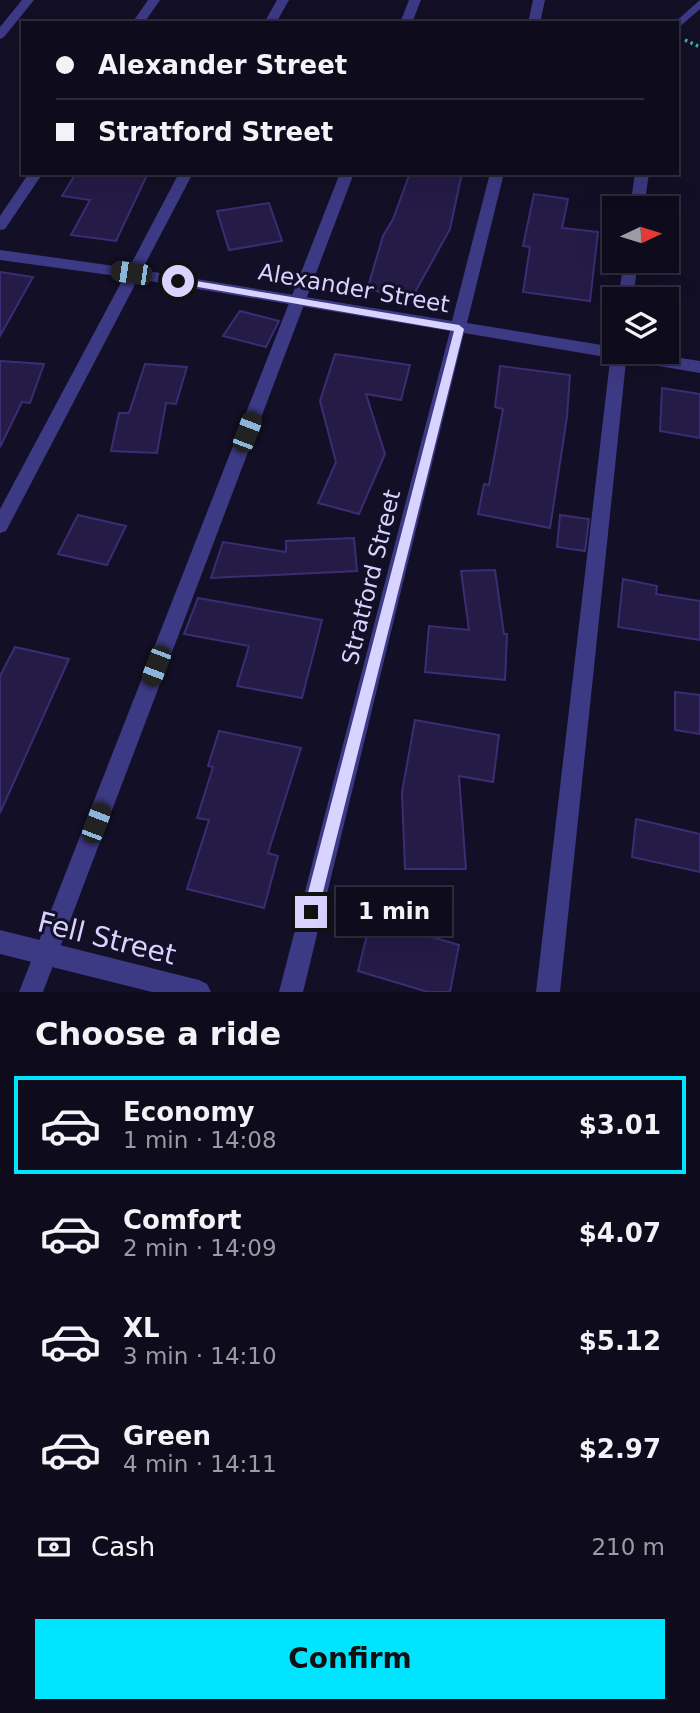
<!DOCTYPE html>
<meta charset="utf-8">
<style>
:root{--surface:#0e0b1c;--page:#171425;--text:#f1f3f6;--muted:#9b9ba3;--line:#2e2b3b;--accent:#00e5ff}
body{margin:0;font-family:"DejaVu Sans",sans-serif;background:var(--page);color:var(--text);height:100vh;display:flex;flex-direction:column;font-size:26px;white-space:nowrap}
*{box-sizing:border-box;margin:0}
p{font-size:23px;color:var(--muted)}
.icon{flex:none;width:38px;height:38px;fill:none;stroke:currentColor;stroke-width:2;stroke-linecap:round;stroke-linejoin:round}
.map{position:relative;height:992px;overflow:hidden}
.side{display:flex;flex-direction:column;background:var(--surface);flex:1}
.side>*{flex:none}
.hud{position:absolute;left:21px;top:21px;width:658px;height:154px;border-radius:0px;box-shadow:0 7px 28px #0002,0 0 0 2px var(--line);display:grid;align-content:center;height:154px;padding:0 35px;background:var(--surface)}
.needle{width:46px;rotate:86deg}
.controls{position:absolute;left:602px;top:196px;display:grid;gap:14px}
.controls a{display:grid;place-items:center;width:77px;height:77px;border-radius:0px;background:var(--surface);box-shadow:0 7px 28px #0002,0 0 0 2px var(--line);font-size:35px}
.end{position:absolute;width:32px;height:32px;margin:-16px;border:9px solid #d9d4ff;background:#111;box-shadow:0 0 0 4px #111}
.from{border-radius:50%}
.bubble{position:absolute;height:49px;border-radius:0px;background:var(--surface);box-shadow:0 7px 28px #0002,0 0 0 2px var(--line);font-size:23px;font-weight:800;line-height:49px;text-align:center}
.car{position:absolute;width:21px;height:42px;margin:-21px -10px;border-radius:9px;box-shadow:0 0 5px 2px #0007;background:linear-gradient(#222 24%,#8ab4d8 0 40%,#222 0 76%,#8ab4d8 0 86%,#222 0)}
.hud b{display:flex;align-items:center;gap:24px;height:66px;font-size:26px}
.hud b+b{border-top:2px solid var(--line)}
.hud i{width:18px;height:18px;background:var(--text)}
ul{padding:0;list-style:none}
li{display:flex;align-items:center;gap:21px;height:98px;margin:0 14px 10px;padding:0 21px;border:4px solid transparent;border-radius:0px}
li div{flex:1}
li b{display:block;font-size:26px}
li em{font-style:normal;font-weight:800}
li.on{border-color:var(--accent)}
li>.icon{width:63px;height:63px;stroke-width:1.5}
h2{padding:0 35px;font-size:32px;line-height:84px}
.pay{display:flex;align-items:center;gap:18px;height:77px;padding:0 35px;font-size:26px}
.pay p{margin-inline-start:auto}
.action{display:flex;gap:14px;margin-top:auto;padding:14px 35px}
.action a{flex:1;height:80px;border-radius:0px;background:var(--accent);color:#111;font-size:28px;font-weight:800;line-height:80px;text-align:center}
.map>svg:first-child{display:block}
.building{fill:#241b47;stroke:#3b2d73;stroke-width:2}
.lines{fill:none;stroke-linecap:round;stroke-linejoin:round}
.path{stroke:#2fb8b0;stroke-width:3.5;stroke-dasharray:2.5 3.5;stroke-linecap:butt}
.lane{fill:#3d3a85;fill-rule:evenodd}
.street{fill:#3d3a85;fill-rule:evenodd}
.route{fill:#d9d4ff}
.labels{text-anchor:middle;stroke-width:6;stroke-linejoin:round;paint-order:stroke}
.street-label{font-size:23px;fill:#d9d4ff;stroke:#130f26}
.near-street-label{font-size:28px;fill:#d9d4ff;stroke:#130f26}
</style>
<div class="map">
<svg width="700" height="992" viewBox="0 0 700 992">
<rect width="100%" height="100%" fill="#130f26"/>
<g class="building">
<polygon points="76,173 148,173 116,241 71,235 90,200 62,196"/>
<polygon points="410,173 462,173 450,229 413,296 367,290 383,236 393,219"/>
<polygon points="534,194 568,199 562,228 598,232 590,301 523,292 530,247 523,246"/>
<polygon points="269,203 282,241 229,250 217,211"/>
<polygon points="0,272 33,277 0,336"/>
<polygon points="240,311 279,321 266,347 223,336"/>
<polygon points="335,354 410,365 401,400 366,394 385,454 359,514 318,503 336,462 320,401"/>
<polygon points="0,361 44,364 30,403 22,402 0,447"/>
<polygon points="145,364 187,367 176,404 166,403 157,453 111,451 119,413 129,413"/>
<polygon points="500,366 570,375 567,417 550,528 478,514 484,484 489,485 503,409 495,407"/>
<polygon points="662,388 700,394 700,438 660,431"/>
<polygon points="78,515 126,526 107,565 58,554"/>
<polygon points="560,515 589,519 585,551 557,547"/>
<polygon points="354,538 357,571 211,578 223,542 286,552 286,541"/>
<polygon points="495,570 504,634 507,634 505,680 425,672 429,626 469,630 461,571"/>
<polygon points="623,579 657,586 656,594 700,601 700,640 618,627"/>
<polygon points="198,598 322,620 302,698 237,686 249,646 184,634"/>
<polygon points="15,647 69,659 0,813 0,676"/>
<polygon points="675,692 700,695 700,734 675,730"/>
<polygon points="415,720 499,735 493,782 459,776 466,869 405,869 402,792"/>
<polygon points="219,731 301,748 268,853 278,856 264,908 187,889 209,820 197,818 213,767 208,766"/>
<polygon points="636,819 700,834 700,872 632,857"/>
<polygon points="371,919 459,945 450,992 428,992 358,971"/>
</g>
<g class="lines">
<polyline class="path" points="685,40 700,47"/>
<g class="lane">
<polygon points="148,0 160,0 144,23 132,23"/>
<polygon points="409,0 421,0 412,23 400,23"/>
<polygon points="29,173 43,173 5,229 0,230 0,216"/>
<polygon points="340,173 354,173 43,992 19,992"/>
<polygon points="635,173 649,173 644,208 630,208"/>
<polygon points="624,261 638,261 633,299 618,299"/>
<polygon points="614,348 614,352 627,352 560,992 536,992 611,352"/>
</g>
<g class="street">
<polygon points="22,0 34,0 4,37 0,39 0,27"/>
<polygon points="277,0 289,0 276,23 264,23"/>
<polygon points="533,0 545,0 540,23 528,23"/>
<polygon points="700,0 700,9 677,29 677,23 674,23"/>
<polygon points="179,173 193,173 142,270 452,321 490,173 504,173 467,323 614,347 614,352 642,352 700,361 700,373 464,333 303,992 279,992 450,331 138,279 6,531 0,533 0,509 124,277 0,260 0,250 129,268"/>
<polygon points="0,930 199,980 207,984 211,992 152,992 0,954"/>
</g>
</g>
<polygon class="route" points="178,278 459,325 464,329 318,912 311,920 303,912 454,331 175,283"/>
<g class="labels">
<g class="street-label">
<text transform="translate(354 288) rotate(10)" y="8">Alexander Street</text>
<text transform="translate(371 577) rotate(-76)" y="8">Stratford Street</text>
</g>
<g class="near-street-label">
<text transform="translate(107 938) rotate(14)" y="10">Fell Street</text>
</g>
</g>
</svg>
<div class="controls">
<a><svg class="needle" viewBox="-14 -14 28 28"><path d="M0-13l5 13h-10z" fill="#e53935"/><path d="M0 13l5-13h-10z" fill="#9b9ba3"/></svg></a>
<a><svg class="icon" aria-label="layers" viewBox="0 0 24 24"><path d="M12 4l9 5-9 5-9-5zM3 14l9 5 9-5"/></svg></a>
</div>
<i class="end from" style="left:178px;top:281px"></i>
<i class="end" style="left:311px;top:912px"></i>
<div class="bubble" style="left:336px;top:887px;width:116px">1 min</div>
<i class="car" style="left:131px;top:273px;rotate:278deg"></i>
<i class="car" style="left:247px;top:432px;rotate:21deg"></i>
<i class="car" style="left:156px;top:666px;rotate:201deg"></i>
<i class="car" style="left:96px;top:823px;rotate:21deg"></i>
<div class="hud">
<b><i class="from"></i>Alexander Street</b>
<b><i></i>Stratford Street</b>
</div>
</div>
<section class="side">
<h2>Choose a ride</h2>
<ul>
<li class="on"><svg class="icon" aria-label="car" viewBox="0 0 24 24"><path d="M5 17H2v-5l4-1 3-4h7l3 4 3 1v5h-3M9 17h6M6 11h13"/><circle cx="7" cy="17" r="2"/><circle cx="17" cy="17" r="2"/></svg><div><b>Economy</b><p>1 min · 14:08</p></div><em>$3.01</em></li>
<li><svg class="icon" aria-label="car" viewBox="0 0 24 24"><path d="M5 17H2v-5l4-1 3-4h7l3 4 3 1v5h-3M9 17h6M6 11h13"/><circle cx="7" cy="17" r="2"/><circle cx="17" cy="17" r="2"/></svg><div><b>Comfort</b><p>2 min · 14:09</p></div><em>$4.07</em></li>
<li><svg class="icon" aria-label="car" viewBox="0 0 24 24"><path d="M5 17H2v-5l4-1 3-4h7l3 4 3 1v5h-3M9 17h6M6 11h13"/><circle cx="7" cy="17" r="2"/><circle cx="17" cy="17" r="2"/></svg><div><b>XL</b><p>3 min · 14:10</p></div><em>$5.12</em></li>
<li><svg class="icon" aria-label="car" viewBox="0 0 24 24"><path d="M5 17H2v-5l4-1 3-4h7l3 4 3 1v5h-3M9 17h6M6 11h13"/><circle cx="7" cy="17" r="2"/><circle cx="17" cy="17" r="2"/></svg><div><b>Green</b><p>4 min · 14:11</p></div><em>$2.97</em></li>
</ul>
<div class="pay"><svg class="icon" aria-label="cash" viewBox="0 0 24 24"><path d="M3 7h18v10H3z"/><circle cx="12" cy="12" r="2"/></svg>Cash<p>210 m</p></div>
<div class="action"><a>Confirm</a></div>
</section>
